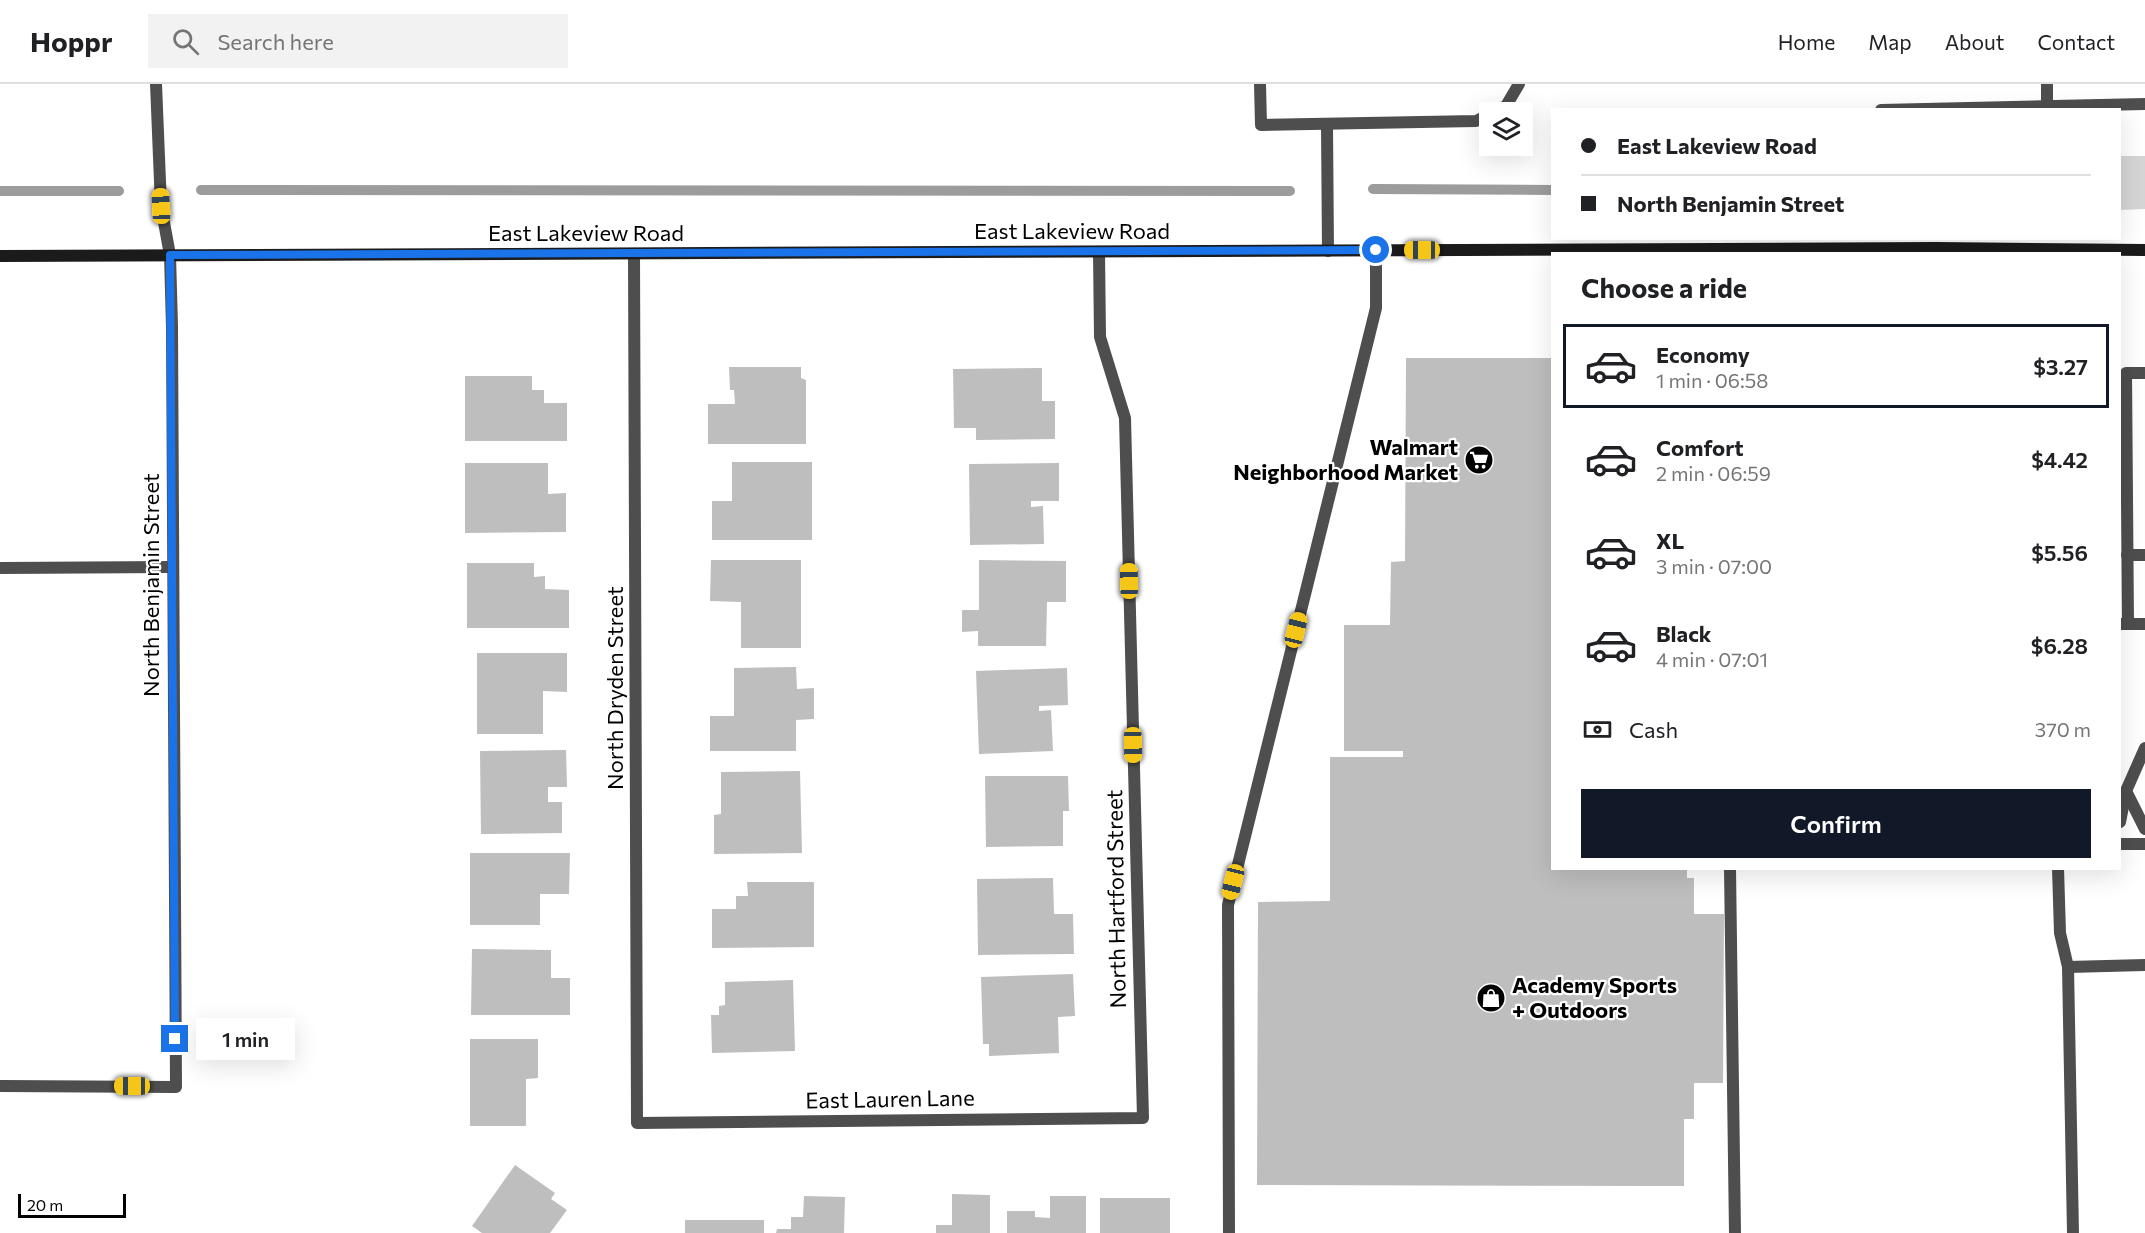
<!DOCTYPE html>
<meta charset="utf-8">
<style>
:root{--surface:#fff;--page:#f2f2f2;--text:#202124;--muted:#757577;--line:#e0e0e0;--accent:#111827}
body{margin:0;font-family:Commissioner,sans-serif;background:var(--page);color:var(--text);height:100vh;display:flex;flex-direction:column;font-size:22px;white-space:nowrap}
*{box-sizing:border-box;margin:0}
p{font-size:20px;color:var(--muted)}
.icon{flex:none;width:33px;height:33px;fill:none;stroke:currentColor;stroke-width:2;stroke-linecap:round;stroke-linejoin:round}
.map{position:relative;flex:1;overflow:hidden}
.panel{position:absolute;left:1551px;top:168px;width:570px;height:618px;display:flex;flex-direction:column;background:var(--surface);border-radius:0px;box-shadow:0 6px 24px #0002}
.panel>*{flex:none}
.top-card{position:absolute;left:1551px;top:24px;width:570px;height:132px;border-radius:0px;box-shadow:0 6px 24px #0002;display:grid;align-content:center;height:132px;padding:0 30px;background:var(--surface)}
.fabs{position:absolute;left:1479px;top:18px;display:grid;gap:12px}
.fabs a{display:grid;place-items:center;width:54px;height:54px;border-radius:0px;background:var(--surface);box-shadow:0 6px 24px #0002;font-size:30px}
.scale{position:absolute;left:18px;bottom:15px;width:108px;box-sizing:border-box;padding-left:6px;border:3px solid #000;border-top:0;font-size:16px;line-height:21px;white-space:nowrap;color:#000;-webkit-text-stroke:4px #fff;paint-order:stroke}
.end{position:absolute;width:27px;height:27px;margin:-14px;border:8px solid #1a73e8;background:#fff;box-shadow:0 0 0 3px #fff}
.from{border-radius:50%}
.bubble{position:absolute;height:42px;border-radius:0px;background:var(--surface);box-shadow:0 6px 24px #0002;font-size:20px;font-weight:600;line-height:42px;text-align:center}
.car{position:absolute;width:18px;height:36px;margin:-18px -9px;border-radius:8px;box-shadow:0 0 4px 2px #0007;background:linear-gradient(#f5c518 24%,#345 0 40%,#f5c518 0 76%,#345 0 86%,#f5c518 0)}
.top-card b{display:flex;align-items:center;gap:21px;height:57px;font-size:22px}
.top-card b+b{border-top:2px solid var(--line)}
.top-card i{width:15px;height:15px;background:var(--text)}
ul{padding:0;list-style:none}
li{display:flex;align-items:center;gap:18px;height:84px;margin:0 12px 9px;padding:0 18px;border:3px solid transparent;border-radius:0px}
li div{flex:1}
li b{display:block;font-size:22px}
li em{font-style:normal;font-weight:600}
li.on{border-color:var(--accent)}
li>.icon{width:54px;height:54px;stroke-width:1.5}
h2{padding:0 30px;font-size:27px;line-height:72px}
.pay{display:flex;align-items:center;gap:15px;height:66px;padding:0 30px;font-size:22px}
.pay p{margin-inline-start:auto}
.action{display:flex;gap:12px;margin-top:auto;padding:12px 30px}
.action a{flex:1;height:69px;border-radius:0px;background:var(--accent);color:#fff;font-size:24px;font-weight:600;line-height:69px;text-align:center}
header{display:flex;align-items:center;gap:36px;box-sizing:border-box;height:84px;padding:0 30px;background:var(--surface);border-bottom:2px solid var(--line)}
header strong{font-size:28px}
nav{display:flex;gap:33px;margin-inline-start:auto;font-size:21px}
.search{width:420px;height:54px;background:var(--page);display:flex;align-items:center;gap:15px;box-sizing:border-box;padding:0 21px;border-radius:0px;color:var(--muted);font-size:22px}
.map>svg:first-child{display:block}
.green{fill:#d5d5d5}
.lines{fill:none;stroke-linecap:round;stroke-linejoin:round}
.stream{stroke:#9c9c9c;stroke-width:10}
.building{fill:#bebebe}
.lane{stroke:#4e4e4e;stroke-width:12}
.street{stroke:#4e4e4e;stroke-width:12}
.secondary{stroke:#1b1b1b;stroke-width:12}
.route{stroke:#1a73e8;stroke-width:8}
.labels{text-anchor:middle;stroke-width:4.5;stroke-linejoin:round;paint-order:stroke}
.street-label{font-size:22px;fill:#000;stroke:#fff}
.poi-label{font-size:22px;font-weight:bold;fill:#000;stroke:#fff;text-anchor:end}
</style>
<header>
<strong>Hoppr</strong>
<div class="search"><svg class="icon" aria-label="search" viewBox="0 0 24 24"><circle cx="10" cy="10" r="6"/><path d="M15 15l6 6"/></svg>Search here</div>
<nav><a>Home</a><a>Map</a><a>About</a><a>Contact</a></nav>
</header>
<div class="map">
<svg width="2145" height="1149" viewBox="0 0 2145 1149">
<rect width="100%" height="100%" fill="#fff"/>
<polygon class="green" points="2145,72 2145,125 2120,126 2120,72"/>
<g class="lines">
<g class="stream">
<polyline points="1373,105 1552,106"/>
<polyline points="201,106 1290,107"/>
<polyline points="0,107 119,107"/>
</g>
</g>
<g class="building">
<polygon points="1406,274 1552,274 1552,784 1687,784 1687,794 1694,794 1694,830 1724,830 1723,999 1694,999 1694,1035 1684,1035 1684,1102 1257,1101 1258,818 1330,817 1330,673 1403,673 1403,667 1344,667 1344,541 1390,541 1391,478 1405,477"/>
<polygon points="729,283 801,283 801,294 806,296 806,360 708,360 708,320 735,320 734,306 730,306"/>
<polygon points="1042,284 1042,317 1055,317 1055,355 976,356 976,344 954,344 953,285"/>
<polygon points="465,292 532,292 532,306 544,306 544,319 567,319 567,357 465,357"/>
<polygon points="732,378 812,378 812,456 712,456 712,417 732,417"/>
<polygon points="465,379 548,379 548,410 566,409 566,448 465,449"/>
<polygon points="1059,379 1059,417 1031,417 1031,423 1043,422 1044,460 970,461 969,380"/>
<polygon points="711,476 801,476 801,564 741,564 741,518 710,517"/>
<polygon points="979,476 1066,477 1066,518 1047,518 1046,562 978,562 978,547 962,548 962,526 979,526"/>
<polygon points="467,479 534,479 534,493 545,492 545,505 569,506 569,544 467,544"/>
<polygon points="477,569 567,569 567,608 543,607 543,650 477,650"/>
<polygon points="796,583 797,605 814,604 814,635 796,636 796,667 710,667 710,632 734,632 734,584"/>
<polygon points="1067,584 1068,621 1039,622 1039,627 1051,626 1053,667 979,670 976,587"/>
<polygon points="566,666 567,703 548,703 548,718 562,718 562,749 481,750 480,667"/>
<polygon points="800,687 802,769 714,770 714,731 721,730 721,688"/>
<polygon points="985,692 1068,692 1069,727 1063,727 1063,762 986,763"/>
<polygon points="470,769 570,769 569,810 540,810 540,841 470,841"/>
<polygon points="1053,794 1054,830 1073,830 1074,870 978,871 977,795"/>
<polygon points="747,798 814,798 814,863 712,864 712,825 736,825 736,812 748,812"/>
<polygon points="472,865 551,866 551,894 570,894 570,931 471,931"/>
<polygon points="1073,890 1075,932 1058,933 1059,969 989,972 989,960 983,960 981,893"/>
<polygon points="793,896 795,967 712,969 711,931 719,931 719,922 725,921 725,898"/>
<polygon points="470,955 538,955 538,994 526,995 526,1042 470,1042"/>
<polygon points="515,1081 555,1109 551,1115 567,1126 550,1149 482,1149 472,1142"/>
<polygon points="952,1110 990,1111 990,1149 936,1149 936,1141 952,1141"/>
<polygon points="804,1112 845,1113 844,1149 776,1149 777,1145 791,1145 791,1133 803,1133"/>
<polygon points="1050,1112 1086,1112 1086,1149 1007,1149 1007,1127 1035,1127 1035,1133 1050,1134"/>
<rect x="1100" y="1114" width="70" height="35"/>
<rect x="685" y="1136" width="79" height="13"/>
</g>
<g class="lines">
<g class="lane">
<polyline points="1260,0 1261,41 1476,37 1490,30"/>
<polyline points="2047,0 2047,26"/>
<polyline points="1881,26 2145,20"/>
<polyline points="1493,28 1506,22 1519,0"/>
<polyline points="1327,41 1328,167"/>
<polyline points="2127,471 2145,471"/>
<polyline points="2120,540 2145,540"/>
<polyline points="2128,540 2126,289 2145,289"/>
<polyline points="2145,664 2126,707 2145,745"/>
<polyline points="2120,738 2126,707"/>
<polyline points="2120,760 2145,760"/>
<polyline points="1730,784 1735,1149"/>
<polyline points="2058,784 2060,849 2068,883 2073,1149"/>
<polyline points="2068,883 2145,881"/>
<polyline points="1229,1149 1228,821 1376,224 1376,166"/>
</g>
<g class="street">
<polyline points="634,170 637,1039 1143,1034 1125,334 1100,253 1099,168"/>
<polyline points="0,484 172,483"/>
<polyline points="0,1002 176,1003 172,243 170,171 161,122 156,0"/>
</g>
<polyline class="secondary" points="0,172 1936,164 2145,166"/>
</g>
<g class="lines">
<polyline class="route" points="175,955 170,171 1376,166"/>
</g>
<defs>
<g id="supermarket-disc" transform="scale(1.5)"><circle r="9.5" fill="#000" stroke="#fff"/><path d="M-6-5.5h2.5l.6 2H6L4.5 2H-2.5L-4.4-4H-6ZM-1.5 3.2a1.3 1.3 0 1 0 .1 0ZM3 3.2a1.3 1.3 0 1 0 .1 0Z" fill="#fff"/></g>
<g id="shop-disc" transform="scale(1.5)"><circle r="9.5" fill="#000" stroke="#fff"/><path d="M-5-2.5h2.3a2.7 3.5 0 0 1 5.4 0H5L5.5 6h-11ZM-1.5-2.5h3a1.5 2.3 0 0 0-3 0Z" fill="#fff"/></g>
</defs>
<g fill-rule="evenodd">
<use href="#supermarket-disc" x="1479" y="376"/>
<use href="#shop-disc" x="1491" y="914"/>
</g>
<g class="labels">
<g class="street-label">
<text x="1072" y="155">East Lakeview Road</text>
<text x="586" y="157">East Lakeview Road</text>
<text transform="translate(151 501) rotate(-90)" y="8">North Benjamin Street</text>
<text transform="translate(615 604) rotate(-90)" y="8">North Dryden Street</text>
<text transform="translate(1116 815) rotate(-91)" y="8">North Hartford Street</text>
<text transform="translate(890 1015) rotate(-1)" y="8">East Lauren Lane</text>
</g>
<g class="poi-label">
<text x="1458" y="371">Walmart<tspan x="1458" dy="25">Neighborhood Market</tspan></text>
<text x="1512" y="909" text-anchor="start">Academy Sports<tspan x="1512" dy="25">+ Outdoors</tspan></text>
</g>
</g>
</svg>
<div class="fabs">
<a><svg class="icon" aria-label="layers" viewBox="0 0 24 24"><path d="M12 4l9 5-9 5-9-5zM3 14l9 5 9-5"/></svg></a>
</div>
<div class="scale">20 m</div>
<i class="end from" style="left:1376px;top:166px"></i>
<i class="end" style="left:175px;top:955px"></i>
<div class="bubble" style="left:196px;top:934px;width:99px">1 min</div>
<i class="car" style="left:161px;top:122px;rotate:357deg"></i>
<i class="car" style="left:1422px;top:166px;rotate:270deg"></i>
<i class="car" style="left:1129px;top:497px;rotate:359deg"></i>
<i class="car" style="left:1296px;top:546px;rotate:14deg"></i>
<i class="car" style="left:1133px;top:661px;rotate:179deg"></i>
<i class="car" style="left:1233px;top:798px;rotate:194deg"></i>
<i class="car" style="left:132px;top:1002px;rotate:270deg"></i>
<div class="top-card">
<b><i class="from"></i>East Lakeview Road</b>
<b><i></i>North Benjamin Street</b>
</div>
<section class="panel">
<h2>Choose a ride</h2>
<ul>
<li class="on"><svg class="icon" aria-label="car" viewBox="0 0 24 24"><path d="M5 17H2v-5l4-1 3-4h7l3 4 3 1v5h-3M9 17h6M6 11h13"/><circle cx="7" cy="17" r="2"/><circle cx="17" cy="17" r="2"/></svg><div><b>Economy</b><p>1 min · 06:58</p></div><em>$3.27</em></li>
<li><svg class="icon" aria-label="car" viewBox="0 0 24 24"><path d="M5 17H2v-5l4-1 3-4h7l3 4 3 1v5h-3M9 17h6M6 11h13"/><circle cx="7" cy="17" r="2"/><circle cx="17" cy="17" r="2"/></svg><div><b>Comfort</b><p>2 min · 06:59</p></div><em>$4.42</em></li>
<li><svg class="icon" aria-label="car" viewBox="0 0 24 24"><path d="M5 17H2v-5l4-1 3-4h7l3 4 3 1v5h-3M9 17h6M6 11h13"/><circle cx="7" cy="17" r="2"/><circle cx="17" cy="17" r="2"/></svg><div><b>XL</b><p>3 min · 07:00</p></div><em>$5.56</em></li>
<li><svg class="icon" aria-label="car" viewBox="0 0 24 24"><path d="M5 17H2v-5l4-1 3-4h7l3 4 3 1v5h-3M9 17h6M6 11h13"/><circle cx="7" cy="17" r="2"/><circle cx="17" cy="17" r="2"/></svg><div><b>Black</b><p>4 min · 07:01</p></div><em>$6.28</em></li>
</ul>
<div class="pay"><svg class="icon" aria-label="cash" viewBox="0 0 24 24"><path d="M3 7h18v10H3z"/><circle cx="12" cy="12" r="2"/></svg>Cash<p>370 m</p></div>
<div class="action"><a>Confirm</a></div>
</section>
</div>
